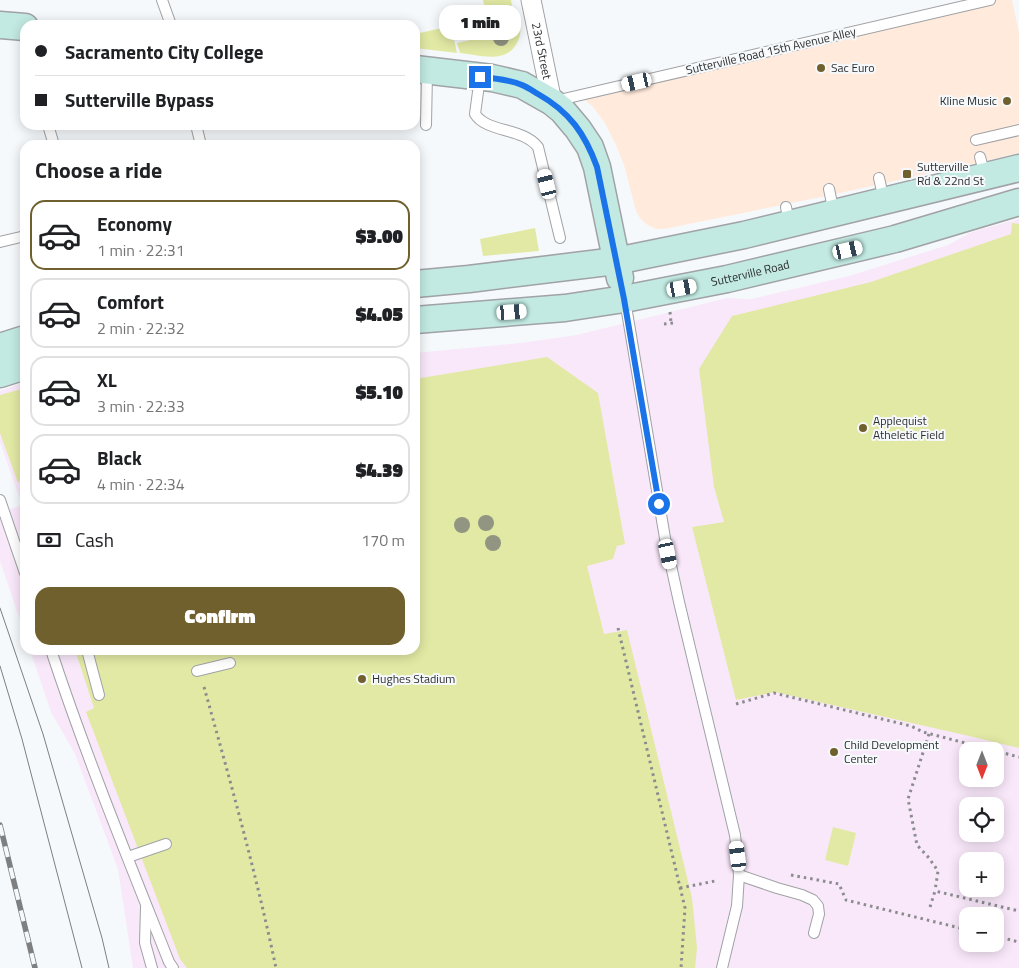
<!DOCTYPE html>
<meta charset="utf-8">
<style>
:root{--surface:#fff;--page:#f6f6f6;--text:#202124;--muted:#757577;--line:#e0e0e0;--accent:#70602e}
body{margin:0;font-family:"Titillium Web",sans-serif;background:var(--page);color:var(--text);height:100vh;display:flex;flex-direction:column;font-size:19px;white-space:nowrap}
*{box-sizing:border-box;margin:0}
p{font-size:16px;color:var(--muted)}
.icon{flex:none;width:28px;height:28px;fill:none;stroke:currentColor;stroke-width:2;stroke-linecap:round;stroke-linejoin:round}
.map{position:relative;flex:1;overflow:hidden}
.details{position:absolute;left:20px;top:140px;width:400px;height:515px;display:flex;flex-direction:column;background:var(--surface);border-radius:15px;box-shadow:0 2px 12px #0003}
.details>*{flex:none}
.banner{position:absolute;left:20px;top:20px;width:400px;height:110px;border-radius:15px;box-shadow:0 2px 12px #0003;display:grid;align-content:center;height:110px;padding:0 15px;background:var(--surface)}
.needle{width:32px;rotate:180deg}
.controls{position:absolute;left:959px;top:742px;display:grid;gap:10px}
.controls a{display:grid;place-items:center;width:45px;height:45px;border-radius:10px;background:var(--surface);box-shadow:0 2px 12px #0003;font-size:25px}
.end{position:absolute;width:22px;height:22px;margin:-11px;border:6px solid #1a73e8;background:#fff;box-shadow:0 0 0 2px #fff}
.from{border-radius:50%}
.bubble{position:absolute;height:35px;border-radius:15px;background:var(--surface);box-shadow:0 2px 12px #0003;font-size:16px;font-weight:800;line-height:35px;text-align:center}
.car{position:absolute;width:15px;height:30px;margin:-15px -8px;border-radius:6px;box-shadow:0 0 4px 1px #0007;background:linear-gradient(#fff 24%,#345 0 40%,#fff 0 76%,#345 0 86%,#fff 0)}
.banner b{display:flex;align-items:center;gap:18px;height:48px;font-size:19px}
.banner b+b{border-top:1px solid var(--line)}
.banner i{width:12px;height:12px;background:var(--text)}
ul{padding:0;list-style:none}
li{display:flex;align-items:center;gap:15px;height:70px;margin:0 10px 8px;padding:0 5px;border:2px solid var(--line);border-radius:15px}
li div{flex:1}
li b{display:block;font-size:19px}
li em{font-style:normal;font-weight:800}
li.current{border-color:var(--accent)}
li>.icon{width:45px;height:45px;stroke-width:1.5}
h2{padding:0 15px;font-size:22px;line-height:60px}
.pay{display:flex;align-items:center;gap:12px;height:55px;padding:0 15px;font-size:19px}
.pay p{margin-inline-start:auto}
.primary-button{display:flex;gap:10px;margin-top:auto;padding:10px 15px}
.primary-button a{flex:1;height:58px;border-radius:15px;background:var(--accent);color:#fff;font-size:20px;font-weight:800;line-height:58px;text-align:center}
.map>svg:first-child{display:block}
.commercial{fill:#ffeadc}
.education{fill:#f9e8fa;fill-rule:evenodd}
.green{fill:#e2e9a4}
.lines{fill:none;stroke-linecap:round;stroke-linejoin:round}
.lane-casing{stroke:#a0a2a5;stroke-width:12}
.street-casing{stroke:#a0a2a5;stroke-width:21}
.secondary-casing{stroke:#a0a2a5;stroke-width:29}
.path{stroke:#8a8c8e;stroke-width:3;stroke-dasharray:2.5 4;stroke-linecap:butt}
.lane{stroke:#fff;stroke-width:10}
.street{stroke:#fff;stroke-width:19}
.secondary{stroke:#c2eae2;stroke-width:26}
.tram{stroke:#7d7f80;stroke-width:1}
.rail-casing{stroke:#7d7f80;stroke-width:5.5}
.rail{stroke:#f6f9fb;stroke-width:4;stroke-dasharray:11;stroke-linecap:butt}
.tree{fill:#929581}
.route{stroke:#1a73e8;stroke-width:6}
.poi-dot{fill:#70602e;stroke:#f6f9fb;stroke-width:2}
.labels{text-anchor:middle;stroke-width:4;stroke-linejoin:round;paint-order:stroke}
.street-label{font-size:12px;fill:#2c2d2e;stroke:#f6f9fb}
.poi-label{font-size:12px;fill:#2c2d2e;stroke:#f6f9fb;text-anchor:start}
</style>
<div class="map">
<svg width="1019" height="968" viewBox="0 0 1019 968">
<rect width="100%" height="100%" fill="#f6f9fb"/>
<polygon class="commercial" points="990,0 1012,0 1019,33 1019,153 981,162 831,195 664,229 656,229 646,224 640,218 636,211 624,165 616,145 605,123 593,107 583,98"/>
<g class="education">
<path d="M 1019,219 L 1019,968 L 133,968 L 118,869 L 75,754 L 51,712 L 30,650 L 415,650 L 415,353 L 521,343 L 577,335 L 727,298 L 751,299 L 849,276 L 948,245 L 972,232 ZM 968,751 L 995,751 L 995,779 L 968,779 ZM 968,806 L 995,806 L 995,834 L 968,834 ZM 968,861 L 995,861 L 995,889 L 968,889 ZM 968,916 L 995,916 L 995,944 L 968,944 Z"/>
<polygon points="25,382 25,635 0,561 0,513 22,505 0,442 0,391"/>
</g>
<g class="green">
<path d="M 483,0 L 511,0 L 515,21 L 520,20 C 521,29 521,36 517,43 C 506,64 479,55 460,53 L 457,43 L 488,36 L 485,25 L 488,24 Z"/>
<polygon points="451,26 457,53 415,48 415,34"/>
<polygon points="1012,223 1019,224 1019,748 969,736 775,692 736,700 692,527 724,522 714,487 699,369 732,316 871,282 1011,234"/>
<polygon points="535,228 539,251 483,256 480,239"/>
<polygon points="547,357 598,393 625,544 617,546 613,559 587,566 604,634 627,630 692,898 697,948 695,968 187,968 180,959 86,712 94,708 75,650 415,650 415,379"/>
<polygon points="25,388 25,472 18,483 0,433 0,395"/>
<polygon points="833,827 856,833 848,866 825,860"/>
</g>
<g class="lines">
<g class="lane-casing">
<g id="lane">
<polyline points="162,0 171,25"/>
<path d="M 480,77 L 475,114 C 487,133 522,127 538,147 L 560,238"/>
<polyline points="555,101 990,0"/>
<polyline points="48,125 54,145"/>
<polyline points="196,125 201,145"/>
<polyline points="426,125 427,72"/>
<polyline points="976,140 1019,130"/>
<polyline points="980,157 985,175"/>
<polyline points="879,178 884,200"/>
<polyline points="829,189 834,213"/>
<polyline points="786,207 789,223"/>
<polyline points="0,242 25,236"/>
<polyline points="625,300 665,538 679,602 735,835 739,875 737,906 722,968"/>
<polyline points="0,500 25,573"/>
<path d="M 51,650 C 86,756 128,859 169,962 L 173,968"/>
<polyline points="87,650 99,695"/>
<polyline points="197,671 230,663"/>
<polyline points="128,857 166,844"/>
<polyline points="739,875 777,888 802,895 813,900 818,906 819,914 814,933"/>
<polyline points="146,908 145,943 152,968"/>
</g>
</g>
<g class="street-casing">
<g id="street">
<path id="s1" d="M 531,0 L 552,102"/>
</g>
</g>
<g class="secondary-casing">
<g id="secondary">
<polyline points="0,25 25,27"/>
<polyline points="415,69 492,78 522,85 552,102 562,110 578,129 590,147 597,167 620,278"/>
<polyline points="415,284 469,279 616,261 744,235 1019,168"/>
<path id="s2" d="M 415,320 L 565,308 L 624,299 L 727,279 L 895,239 L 1019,202"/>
<polyline points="0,347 25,339"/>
<polyline points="0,374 25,366"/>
</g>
</g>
<g class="path">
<polyline points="670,312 671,323"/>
<polyline points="664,324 673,323"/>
<polyline points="618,628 685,908 681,968"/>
<path d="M 204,687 C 230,780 256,873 276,968"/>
<polyline points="736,704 774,693 911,726 923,732 1019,757"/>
<polyline points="929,734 908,799 917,845 929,858 938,871 935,891"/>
<polyline points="791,875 839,884 846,900 968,930"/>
<polyline points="680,888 715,881"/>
<polyline points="930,907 935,891 1019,911"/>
<polyline points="995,936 1019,942"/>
</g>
<use href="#lane" class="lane"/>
<use href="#street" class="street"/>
<use href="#secondary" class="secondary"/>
<g class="tram">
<polyline points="0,608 43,734 102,938 109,968"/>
<polyline points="0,666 22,739 82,968"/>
</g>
<g class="rail-casing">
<polyline id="rail" points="0,825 35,968"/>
</g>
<use href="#rail" class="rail"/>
</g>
<g class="tree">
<circle cx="501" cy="38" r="8"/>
<circle cx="486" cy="523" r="8"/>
<circle cx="462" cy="525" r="8"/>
<circle cx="493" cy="543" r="8"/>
</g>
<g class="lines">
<path class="route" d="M 480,77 C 493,78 510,80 522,85 C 527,87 533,91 538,94 C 570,112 585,134 597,167 L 624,299 L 659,504"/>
</g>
<g class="poi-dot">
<circle cx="821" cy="68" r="5"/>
<circle cx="1007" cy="101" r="5"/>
<rect x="902" y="169" width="10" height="10" rx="2.5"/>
<circle cx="863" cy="428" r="5"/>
<circle cx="362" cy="679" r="5"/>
<circle cx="834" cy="752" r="5"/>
</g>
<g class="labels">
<g class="street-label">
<text dy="4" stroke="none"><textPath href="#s1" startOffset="52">23rd Street</textPath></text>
<text transform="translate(771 51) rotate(-13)" y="4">Sutterville Road 15th Avenue Alley</text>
<text dy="4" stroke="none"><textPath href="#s2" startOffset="339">Sutterville Road</textPath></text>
</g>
<g class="poi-label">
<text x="831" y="72">Sac Euro</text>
<text x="997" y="105" text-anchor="end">Kline Music</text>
<text x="917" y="171">Sutterville<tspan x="917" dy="14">Rd &amp; 22nd St</tspan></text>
<text x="873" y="425">Applequist<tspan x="873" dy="14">Atheletic Field</tspan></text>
<text x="372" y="683">Hughes Stadium</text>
<text x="844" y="749">Child Development<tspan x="844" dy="14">Center</tspan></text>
</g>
</g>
</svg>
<div class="controls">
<a><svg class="needle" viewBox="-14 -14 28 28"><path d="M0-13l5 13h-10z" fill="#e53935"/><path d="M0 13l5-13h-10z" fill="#757577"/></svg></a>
<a><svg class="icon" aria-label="locate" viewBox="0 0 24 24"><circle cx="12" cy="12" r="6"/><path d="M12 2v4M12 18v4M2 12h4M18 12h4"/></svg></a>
<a>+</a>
<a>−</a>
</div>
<i class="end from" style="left:659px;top:504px"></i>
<i class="end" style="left:480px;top:77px"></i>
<div class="bubble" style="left:439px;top:5px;width:82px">1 min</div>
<i class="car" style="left:637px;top:82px;rotate:257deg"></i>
<i class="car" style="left:547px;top:184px;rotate:346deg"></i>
<i class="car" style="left:848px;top:250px;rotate:77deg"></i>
<i class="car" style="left:682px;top:288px;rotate:80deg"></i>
<i class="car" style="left:512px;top:312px;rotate:86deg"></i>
<i class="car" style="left:668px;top:554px;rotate:168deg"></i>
<i class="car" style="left:738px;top:856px;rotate:353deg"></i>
<div class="banner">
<b><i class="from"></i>Sacramento City College</b>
<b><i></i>Sutterville Bypass</b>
</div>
<section class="details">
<h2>Choose a ride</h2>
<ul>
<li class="current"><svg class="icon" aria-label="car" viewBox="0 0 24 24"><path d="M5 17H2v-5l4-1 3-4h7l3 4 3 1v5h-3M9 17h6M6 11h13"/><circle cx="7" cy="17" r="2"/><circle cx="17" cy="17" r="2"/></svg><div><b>Economy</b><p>1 min · 22:31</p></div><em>$3.00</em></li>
<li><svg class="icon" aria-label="car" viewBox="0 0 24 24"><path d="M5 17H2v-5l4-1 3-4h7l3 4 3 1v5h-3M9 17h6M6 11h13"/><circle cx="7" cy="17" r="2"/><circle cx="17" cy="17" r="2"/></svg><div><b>Comfort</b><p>2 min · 22:32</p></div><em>$4.05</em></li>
<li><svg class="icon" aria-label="car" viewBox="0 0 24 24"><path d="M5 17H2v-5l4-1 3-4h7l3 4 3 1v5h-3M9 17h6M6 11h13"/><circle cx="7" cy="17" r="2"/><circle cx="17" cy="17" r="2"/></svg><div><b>XL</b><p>3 min · 22:33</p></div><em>$5.10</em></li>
<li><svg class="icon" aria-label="car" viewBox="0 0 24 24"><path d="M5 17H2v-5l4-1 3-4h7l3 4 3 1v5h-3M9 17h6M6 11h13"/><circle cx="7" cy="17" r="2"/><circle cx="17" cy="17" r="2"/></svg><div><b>Black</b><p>4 min · 22:34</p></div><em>$4.39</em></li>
</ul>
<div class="pay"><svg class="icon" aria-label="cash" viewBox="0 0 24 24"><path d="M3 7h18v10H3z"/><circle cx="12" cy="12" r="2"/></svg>Cash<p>170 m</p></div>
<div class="primary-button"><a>Confirm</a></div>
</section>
</div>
